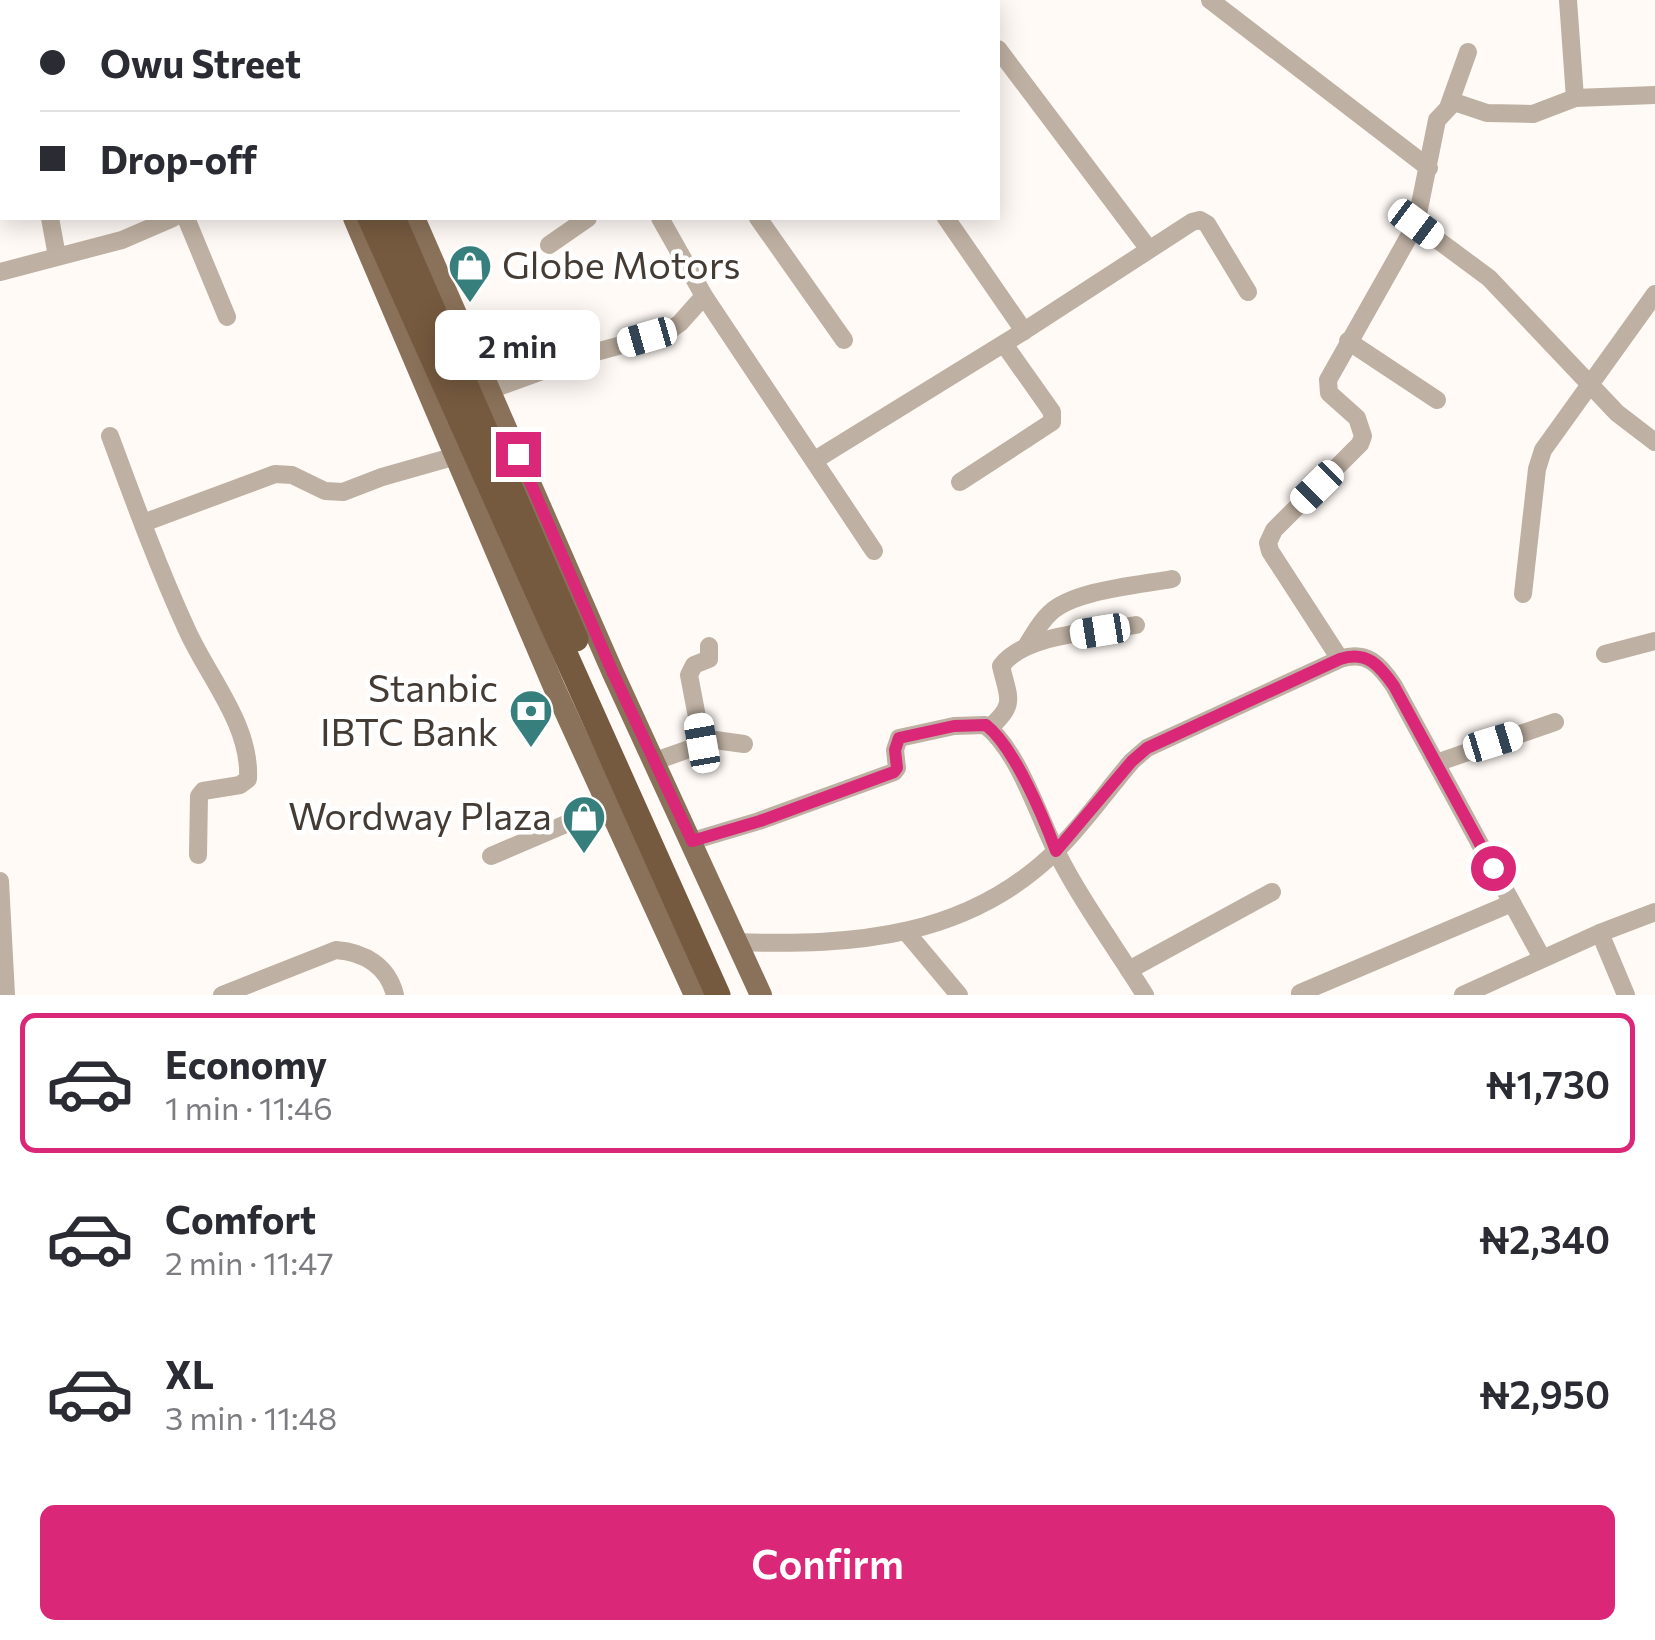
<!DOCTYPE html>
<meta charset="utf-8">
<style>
:root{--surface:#fff;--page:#f2f2f3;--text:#2b2b33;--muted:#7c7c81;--line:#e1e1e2;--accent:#db2777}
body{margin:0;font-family:Commissioner,sans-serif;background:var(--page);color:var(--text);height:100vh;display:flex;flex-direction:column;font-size:38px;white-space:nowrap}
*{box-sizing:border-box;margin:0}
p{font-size:32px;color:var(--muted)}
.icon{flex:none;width:55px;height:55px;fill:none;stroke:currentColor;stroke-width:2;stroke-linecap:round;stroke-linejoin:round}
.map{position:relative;height:995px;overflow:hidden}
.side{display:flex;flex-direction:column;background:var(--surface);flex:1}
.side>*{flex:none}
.banner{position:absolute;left:0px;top:0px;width:1000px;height:220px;box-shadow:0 5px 25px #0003;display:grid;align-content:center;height:220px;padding:0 40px;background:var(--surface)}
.end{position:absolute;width:45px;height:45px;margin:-22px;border:12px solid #db2777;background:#fff;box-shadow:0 0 0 5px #fff}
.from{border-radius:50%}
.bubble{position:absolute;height:70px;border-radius:15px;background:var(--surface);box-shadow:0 5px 25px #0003;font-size:32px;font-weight:600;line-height:70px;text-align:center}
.car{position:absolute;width:30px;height:60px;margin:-30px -15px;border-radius:12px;box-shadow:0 0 8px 2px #0007;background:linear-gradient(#fff 24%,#345 0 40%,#fff 0 76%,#345 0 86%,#fff 0)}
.banner b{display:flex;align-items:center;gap:35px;height:95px;font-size:38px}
.banner b+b{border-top:2px solid var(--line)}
.banner i{width:25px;height:25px;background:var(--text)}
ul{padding:18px 0 0;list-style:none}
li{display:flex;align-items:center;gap:30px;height:140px;margin:0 20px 15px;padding:0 20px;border:5px solid transparent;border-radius:15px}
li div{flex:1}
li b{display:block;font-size:38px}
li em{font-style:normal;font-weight:600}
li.current{border-color:var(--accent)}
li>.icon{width:90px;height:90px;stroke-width:1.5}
.primary-button{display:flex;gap:20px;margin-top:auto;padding:20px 40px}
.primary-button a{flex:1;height:115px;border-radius:15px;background:var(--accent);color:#fff;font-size:40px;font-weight:600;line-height:115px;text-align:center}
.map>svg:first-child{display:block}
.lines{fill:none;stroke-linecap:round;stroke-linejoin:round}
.minor{stroke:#beb0a2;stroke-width:18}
.major{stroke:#8a7159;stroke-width:22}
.highway{stroke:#765a3f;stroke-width:25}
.route{stroke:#db2777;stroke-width:12}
.labels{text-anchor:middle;stroke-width:9;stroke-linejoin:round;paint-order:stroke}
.poi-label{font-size:38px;fill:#443b34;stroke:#fff;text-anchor:end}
</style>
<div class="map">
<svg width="1655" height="995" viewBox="0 0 1655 995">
<rect width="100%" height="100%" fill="#fffaf6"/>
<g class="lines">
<g class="minor">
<polyline points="648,0 649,2"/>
<polyline points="961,0 962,2"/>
<polyline points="1210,0 1429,168"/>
<polyline points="1568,0 1575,98"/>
<polyline points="825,2 828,0"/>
<polyline points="998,49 1148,248"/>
<polyline points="1449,105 1468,52"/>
<polyline points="50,218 57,256"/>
<polyline points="186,218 227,317"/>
<polyline points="660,218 704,296 874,551"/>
<polyline points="758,218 844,340"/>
<polyline points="946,218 1024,331"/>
<polyline points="1416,224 1489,278 1617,413 1655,442"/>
<polyline points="549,245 588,218"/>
<polyline points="0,272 122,240 173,218"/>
<polyline points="1348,341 1437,400"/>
<polyline points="490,390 592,353 666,333 680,323 704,296"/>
<path d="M 110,436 C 134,501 158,567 187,630 C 208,677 251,725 248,779 L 240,785 L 203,791 L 199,796 L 198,855"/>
<polyline points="815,460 1024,331 1192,222 1200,220 1207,224 1248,292"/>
<polyline points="960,482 1052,422 1052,412 1004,344"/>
<polyline points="143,523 275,474 292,475 325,491 343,492 382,477 456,456"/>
<polyline points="1523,594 1537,469 1543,450 1655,294"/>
<path d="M 1027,645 C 1034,634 1040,622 1050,613 C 1074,590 1140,585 1172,579"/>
<polyline points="1605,654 1655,641"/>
<polyline points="1340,659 1270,551 1268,543 1274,530 1360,444 1363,436 1357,418 1329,393 1328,380 1416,224 1437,120 1454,102 1487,113 1533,114 1575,98 1655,95"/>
<path d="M 990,727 C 1017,704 1008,697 1001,666 C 1026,633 1096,632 1136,625"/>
<polyline points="702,743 689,675 694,665 709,659 709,646"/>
<polyline points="655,761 715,740 744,744"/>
<polyline points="1436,763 1555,722"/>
<path d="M 692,841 L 759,821 L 894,772 L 897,768 L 895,750 L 899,738 L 954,726 L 985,725 C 1018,750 1038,815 1056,851 C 1081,901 1116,948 1145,995"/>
<polyline points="491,856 608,806"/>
<polyline points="0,881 6,995"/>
<polyline points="907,933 959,995"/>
<polyline points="1600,933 1626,995"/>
<path d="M 736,942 C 854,946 969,938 1058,849 C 1085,822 1107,790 1132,761 L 1147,748 L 1340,659 C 1367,650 1380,665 1394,686 L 1542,958"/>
<polyline points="1129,970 1272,892"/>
<polyline points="1300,993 1512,903"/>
<path d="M 222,995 L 336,950 C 364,952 388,966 395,995"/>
<polyline points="1463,995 1600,933 1655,912"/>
</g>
<g class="major">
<polyline points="253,0 255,2"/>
<polyline points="316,0 317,2"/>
<polyline points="354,218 554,687 695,995"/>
<polyline points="414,218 613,673 761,995"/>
</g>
<g class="highway">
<polyline points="269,0 270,2"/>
<polyline points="292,0 293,2"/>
<polyline points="370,218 718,995"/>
<polyline points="393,218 576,639"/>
</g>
</g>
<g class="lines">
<path class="route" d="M 518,454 L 613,673 L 692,841 L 760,821 L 894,772 L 897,768 L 895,750 L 899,738 L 954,726 L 986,725 C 1014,747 1043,816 1056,851 L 1132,761 L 1147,748 L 1340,659 C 1367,650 1380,666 1394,686 L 1493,868"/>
</g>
<defs>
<g id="shop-pin" transform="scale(2.25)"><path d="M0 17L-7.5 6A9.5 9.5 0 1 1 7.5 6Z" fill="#367f7d" stroke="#fff"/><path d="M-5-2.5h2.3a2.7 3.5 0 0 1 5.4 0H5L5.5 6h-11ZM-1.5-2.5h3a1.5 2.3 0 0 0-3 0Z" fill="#fff"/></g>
<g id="bank-pin" transform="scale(2.25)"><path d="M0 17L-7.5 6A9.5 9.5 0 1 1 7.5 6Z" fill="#367f7d" stroke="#fff"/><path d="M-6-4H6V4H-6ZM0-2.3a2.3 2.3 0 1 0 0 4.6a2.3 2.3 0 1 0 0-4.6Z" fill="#fff"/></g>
</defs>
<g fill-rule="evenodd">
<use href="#shop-pin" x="470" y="266"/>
<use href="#bank-pin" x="531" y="711"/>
<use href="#shop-pin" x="584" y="817"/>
</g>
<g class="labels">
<g class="poi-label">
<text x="502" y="279" text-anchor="start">Globe Motors</text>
<text x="498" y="702">Stanbic<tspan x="498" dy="44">IBTC Bank</tspan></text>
<text x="552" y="830">Wordway Plaza</text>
</g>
</g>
</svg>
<i class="end from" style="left:1493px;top:868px"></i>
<i class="end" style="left:518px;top:454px"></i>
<div class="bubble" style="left:435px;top:310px;width:165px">2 min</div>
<i class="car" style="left:1416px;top:224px;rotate:127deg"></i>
<i class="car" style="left:647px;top:337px;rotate:254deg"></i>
<i class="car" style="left:1317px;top:487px;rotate:225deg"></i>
<i class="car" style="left:1100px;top:631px;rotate:261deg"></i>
<i class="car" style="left:1493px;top:742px;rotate:73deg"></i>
<i class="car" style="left:702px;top:743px;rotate:350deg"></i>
<div class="banner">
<b><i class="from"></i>Owu Street</b>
<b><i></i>Drop-off</b>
</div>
</div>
<section class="side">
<ul>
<li class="current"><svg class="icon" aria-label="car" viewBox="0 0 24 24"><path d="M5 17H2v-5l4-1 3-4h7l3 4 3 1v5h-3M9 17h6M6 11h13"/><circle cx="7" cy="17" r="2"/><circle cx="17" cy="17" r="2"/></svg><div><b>Economy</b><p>1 min · 11:46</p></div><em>₦1,730</em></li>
<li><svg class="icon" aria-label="car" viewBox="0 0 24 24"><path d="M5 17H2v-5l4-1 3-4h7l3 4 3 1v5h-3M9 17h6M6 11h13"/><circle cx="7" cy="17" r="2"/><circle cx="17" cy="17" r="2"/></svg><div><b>Comfort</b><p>2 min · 11:47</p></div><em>₦2,340</em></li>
<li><svg class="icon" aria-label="car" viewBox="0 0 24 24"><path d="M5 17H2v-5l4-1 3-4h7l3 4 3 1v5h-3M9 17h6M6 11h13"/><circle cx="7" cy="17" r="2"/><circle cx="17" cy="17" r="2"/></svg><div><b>XL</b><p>3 min · 11:48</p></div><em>₦2,950</em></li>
</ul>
<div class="primary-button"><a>Confirm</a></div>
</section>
